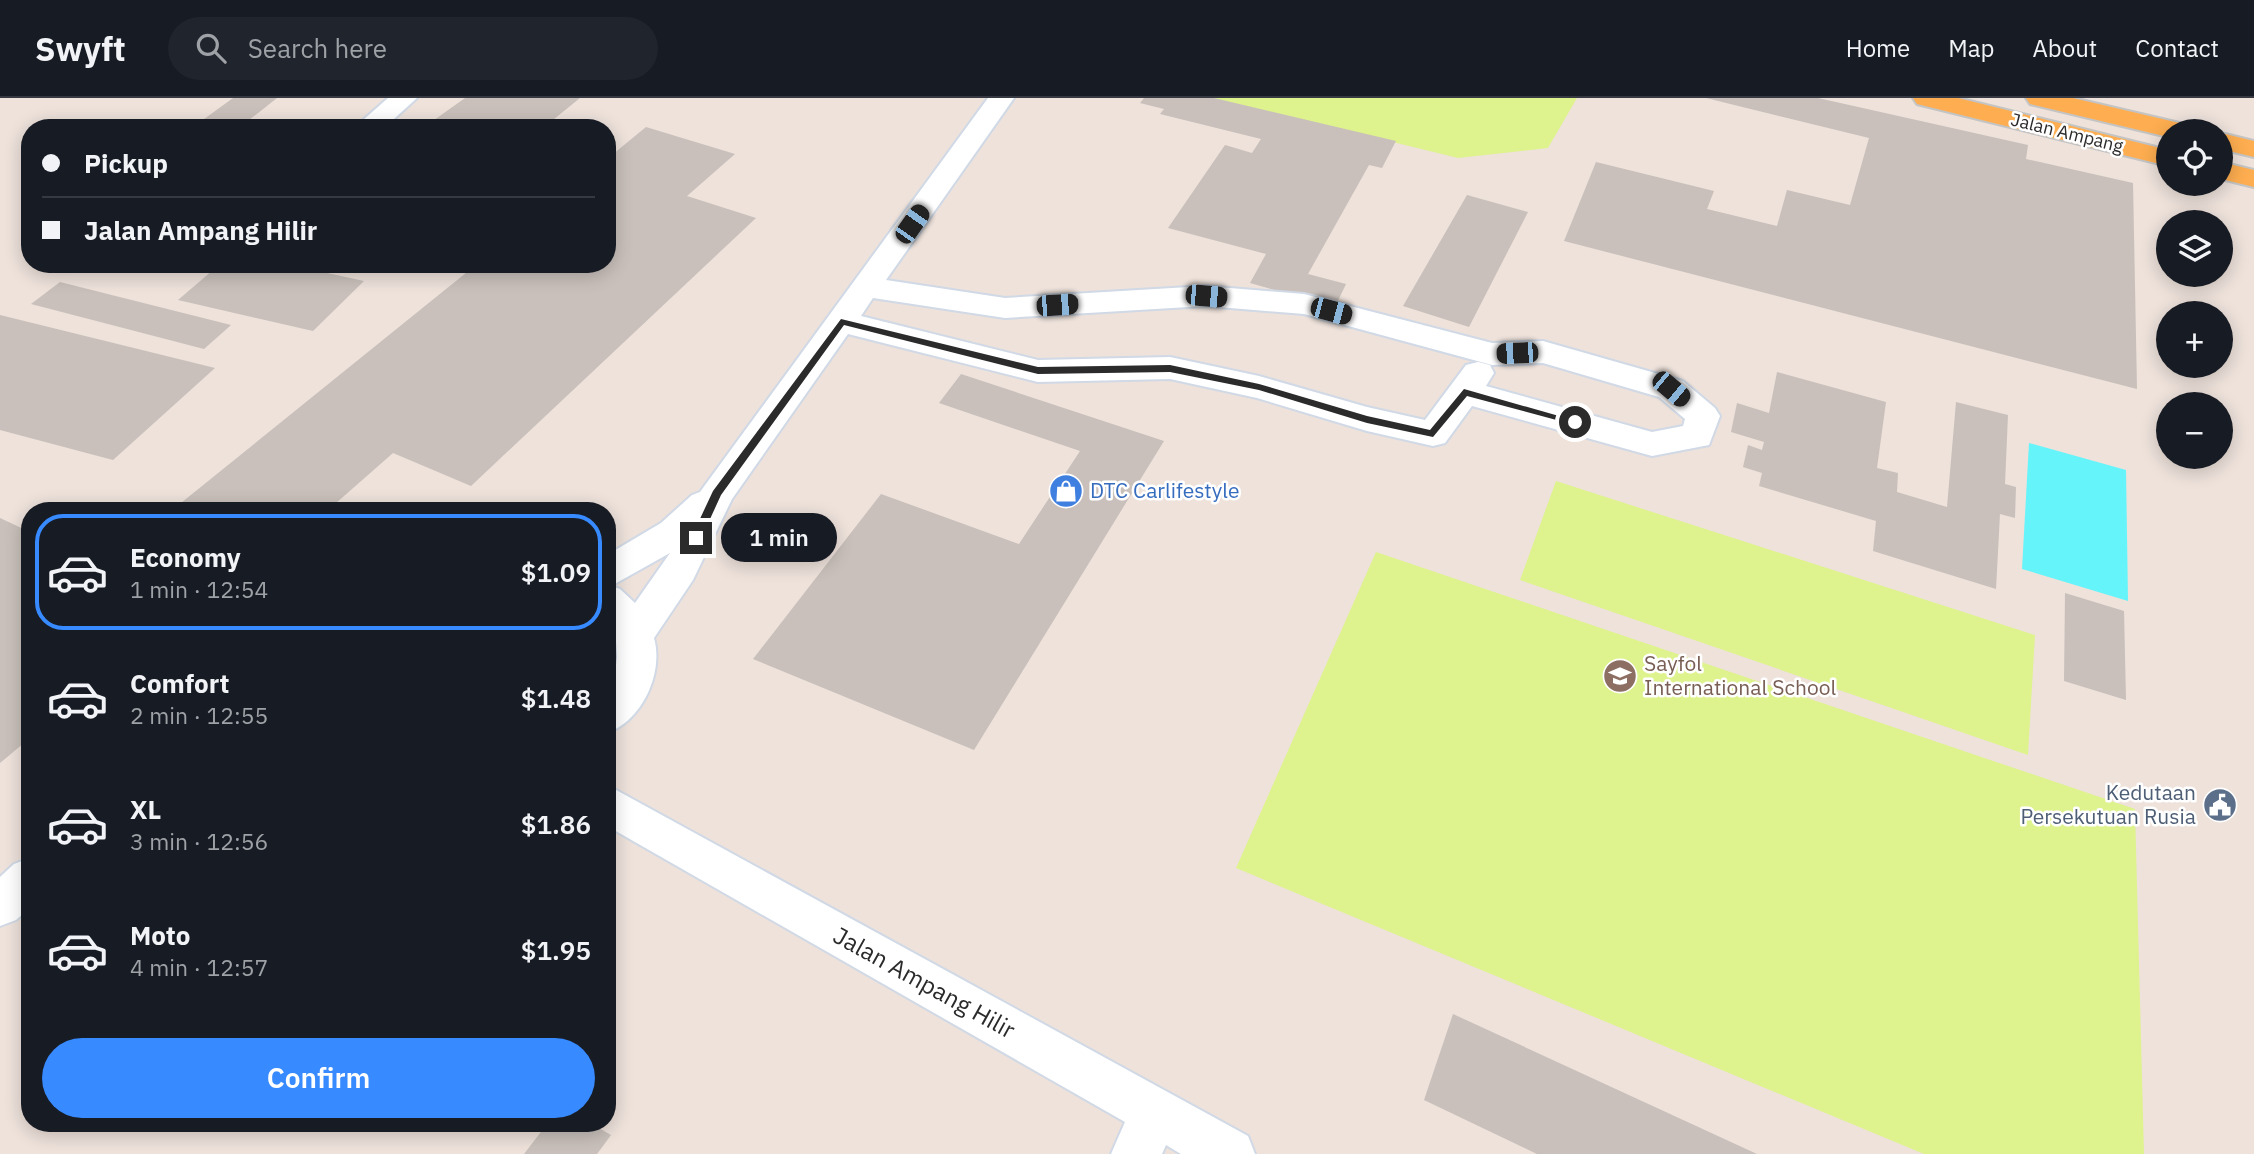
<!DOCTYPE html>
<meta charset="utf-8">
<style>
:root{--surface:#171b24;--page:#20242c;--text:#f1f3f6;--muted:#9ea1a6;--line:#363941;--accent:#378aff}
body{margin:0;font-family:"IBM Plex Sans",sans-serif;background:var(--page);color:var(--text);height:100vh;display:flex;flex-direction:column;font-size:26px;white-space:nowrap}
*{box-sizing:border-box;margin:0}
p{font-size:23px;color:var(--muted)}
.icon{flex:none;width:38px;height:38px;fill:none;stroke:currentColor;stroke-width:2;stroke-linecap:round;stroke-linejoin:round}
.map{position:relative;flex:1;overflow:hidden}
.drawer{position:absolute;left:21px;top:404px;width:595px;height:630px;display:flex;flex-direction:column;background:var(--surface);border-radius:28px;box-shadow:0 4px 18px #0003}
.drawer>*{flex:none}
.top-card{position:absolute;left:21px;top:21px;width:595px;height:154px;border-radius:28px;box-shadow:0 4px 18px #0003;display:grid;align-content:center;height:154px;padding:0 21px;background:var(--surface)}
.buttons{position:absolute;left:2156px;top:21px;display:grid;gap:14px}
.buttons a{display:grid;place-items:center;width:77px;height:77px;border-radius:50%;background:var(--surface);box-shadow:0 4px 18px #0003;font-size:35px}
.end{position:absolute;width:32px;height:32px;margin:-16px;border:9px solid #2b2b2b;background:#fff;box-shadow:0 0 0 4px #fff}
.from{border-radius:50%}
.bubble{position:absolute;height:49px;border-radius:24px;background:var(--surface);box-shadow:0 4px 18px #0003;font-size:23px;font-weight:600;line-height:49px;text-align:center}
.car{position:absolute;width:21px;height:42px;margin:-21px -10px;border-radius:9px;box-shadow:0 0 5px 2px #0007;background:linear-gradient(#222 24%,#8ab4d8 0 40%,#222 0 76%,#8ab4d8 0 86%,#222 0)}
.top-card b{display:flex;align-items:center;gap:24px;height:66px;font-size:26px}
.top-card b+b{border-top:2px solid var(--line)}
.top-card i{width:18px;height:18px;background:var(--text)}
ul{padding:12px 0 0;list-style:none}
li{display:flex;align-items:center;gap:21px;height:116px;margin:0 14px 10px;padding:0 7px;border:4px solid transparent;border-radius:28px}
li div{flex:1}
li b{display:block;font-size:26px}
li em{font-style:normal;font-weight:600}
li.selected{border-color:var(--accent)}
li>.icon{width:63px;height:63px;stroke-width:1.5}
.button{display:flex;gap:14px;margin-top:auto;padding:14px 21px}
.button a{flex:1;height:80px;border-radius:42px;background:var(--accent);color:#fff;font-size:28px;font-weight:600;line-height:80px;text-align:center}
header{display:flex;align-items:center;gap:42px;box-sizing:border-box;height:98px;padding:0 35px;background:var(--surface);border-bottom:2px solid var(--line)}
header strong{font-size:33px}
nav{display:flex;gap:38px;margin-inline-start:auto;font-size:24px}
.search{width:490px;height:63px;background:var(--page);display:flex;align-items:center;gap:18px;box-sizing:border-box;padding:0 24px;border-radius:38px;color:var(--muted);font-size:26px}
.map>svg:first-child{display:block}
.pitch{fill:#def28d}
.water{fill:#64f4fa}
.building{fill:#c9c0bb}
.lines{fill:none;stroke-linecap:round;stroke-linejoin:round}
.minor-casing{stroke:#d0d9e5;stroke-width:4}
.major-casing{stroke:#c4c4c4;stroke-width:4}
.minor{fill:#fff;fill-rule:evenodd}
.major{fill:#feae50;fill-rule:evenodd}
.route{fill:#2b2b2b}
.labels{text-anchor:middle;stroke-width:5;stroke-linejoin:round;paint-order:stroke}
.far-street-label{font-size:18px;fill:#2b2b2b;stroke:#fff}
.shop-label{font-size:21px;fill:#366cbe;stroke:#fff;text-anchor:start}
.education-label{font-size:21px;fill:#785e54;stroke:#fff;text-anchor:start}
.service-label{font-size:21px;fill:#4e5e75;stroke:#fff;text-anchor:end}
.near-street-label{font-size:24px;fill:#2b2b2b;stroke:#fff}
</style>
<header>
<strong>Swyft</strong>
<div class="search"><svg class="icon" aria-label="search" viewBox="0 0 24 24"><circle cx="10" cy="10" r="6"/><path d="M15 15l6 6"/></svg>Search here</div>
<nav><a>Home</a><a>Map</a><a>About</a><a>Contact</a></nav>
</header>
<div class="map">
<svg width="2254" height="1056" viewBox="0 0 2254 1056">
<rect width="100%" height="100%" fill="#eee2db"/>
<g class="pitch">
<polygon points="1213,0 1577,0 1548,50 1458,60"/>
<polygon points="1556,383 2035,537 2028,657 1520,482"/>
<polygon points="1376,454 2135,711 2144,1056 1924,1056 1236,770"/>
</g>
<polygon class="water" points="2029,345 2126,372 2128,503 2022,471"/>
<g class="building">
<polygon points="233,0 277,0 239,30 200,24"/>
<polygon points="465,0 580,0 543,30 423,30"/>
<polygon points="1144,0 1214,0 1396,43 1382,70 1369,67 1308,176 1346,186 1335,209 1250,185 1266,156 1168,130 1225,47 1252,55 1261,41 1160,16 1164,11 1140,5"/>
<polygon points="1706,0 1818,0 2028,47 2026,61 2133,85 2137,291 1564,143 1596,64 1714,93 1707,111 1777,128 1787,92 1850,107 1869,40"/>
<polygon points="646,29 735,56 687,98 756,120 471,388 393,355 327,413 171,413 477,166 607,166 607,61"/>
<polygon points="1467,97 1528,114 1469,229 1403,208"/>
<polygon points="220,166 286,166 364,183 313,233 178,202"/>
<polygon points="60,184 231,227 204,251 31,206"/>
<polygon points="0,217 215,270 113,362 0,332"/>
<polygon points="1777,274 1886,304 1877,370 1898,375 1897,394 1947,409 1956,304 2008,317 2005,386 2016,389 2015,420 2000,416 1996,491 1873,453 1876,423 1759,388 1762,375 1743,369 1748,347 1762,352 1764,344 1731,334 1737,305 1769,315"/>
<polygon points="961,276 1164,343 974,652 753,561 881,396 1019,446 1080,353 939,305"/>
<polygon points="0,420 30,434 30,640 0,665"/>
<polygon points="2065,495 2124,513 2126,602 2064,583"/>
<polygon points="1453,916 1757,1056 1537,1056 1424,1002"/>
<polygon points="547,1026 592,1026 611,1037 597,1056 524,1056"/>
</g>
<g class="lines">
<g class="minor-casing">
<g id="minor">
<polygon points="388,0 417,0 384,30 354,30"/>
<path d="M 988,0 L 1014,0 L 886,182 L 1005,200 L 1206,188 L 1304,196 L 1492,245 L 1543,243 L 1683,283 L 1715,310 L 1720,318 L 1709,347 L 1652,358 L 1472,308 L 1445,345 L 1433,348 L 1367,333 L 1257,300 L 1170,281 L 1038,284 L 848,236 L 732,401 L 693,482 L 654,540 C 664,575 642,623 607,635 L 607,590 L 615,575 L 617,559 L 616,543 L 607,525 L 607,457 L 661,425 L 692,397 L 700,394 ZM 873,200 L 1005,220 L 1206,208 L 1304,216 L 1492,267 L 1543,265 L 1659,299 L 1685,321 L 1683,328 L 1652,334 L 1486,288 L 1494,275 L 1490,267 L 1478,264 L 1466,267 L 1425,322 L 1367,309 L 1259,278 L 1170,259 L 1038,262 L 861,218 ZM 670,455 L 635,505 L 620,491 L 611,488 Z"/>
<polygon points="607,687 1248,1038 1255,1056 1181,1056 1166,1047 1162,1056 1111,1056 1125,1024 607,728"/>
<polygon points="30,760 30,810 16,822 0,828 0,779 14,766"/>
</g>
</g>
<g class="major-casing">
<g id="major">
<polygon points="1913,0 1958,0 2168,52 2168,68 1917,6"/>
<polygon points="2026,0 2073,0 2188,27 2192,33 2168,33 2168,39 2030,6"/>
<polygon points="2221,35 2254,43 2254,59 2221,51"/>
<polygon points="2221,64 2254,72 2254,89 2221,81"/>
</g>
</g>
<use href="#minor" class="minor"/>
<use href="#major" class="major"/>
</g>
<polygon class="route" points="841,221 1038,269 1170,267 1259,286 1367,318 1430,332 1464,291 1580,324 1575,327 1467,298 1433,339 1367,325 1259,292 1170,274 1038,276 844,227 721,397 700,443 693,443 691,440 713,393"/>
<defs>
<g id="shop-disc" transform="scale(1.75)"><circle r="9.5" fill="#3f7fe0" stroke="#fff"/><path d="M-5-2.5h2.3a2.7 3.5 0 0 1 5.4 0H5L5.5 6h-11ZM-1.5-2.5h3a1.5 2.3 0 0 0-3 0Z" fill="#fff"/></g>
<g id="school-disc" transform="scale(1.75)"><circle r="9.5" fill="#8d6e63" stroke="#fff"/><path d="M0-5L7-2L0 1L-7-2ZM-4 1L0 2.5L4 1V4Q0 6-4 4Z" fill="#fff"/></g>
<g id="civic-disc" transform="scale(1.75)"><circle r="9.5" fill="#5c6f8a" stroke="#fff"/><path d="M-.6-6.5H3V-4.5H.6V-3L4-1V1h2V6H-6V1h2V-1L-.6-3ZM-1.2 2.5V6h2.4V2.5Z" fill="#fff"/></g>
</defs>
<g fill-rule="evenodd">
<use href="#shop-disc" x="1066" y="393"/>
<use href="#school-disc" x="1620" y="578"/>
<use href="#civic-disc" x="2220" y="707"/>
</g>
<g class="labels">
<g class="far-street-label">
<text transform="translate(2067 35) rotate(14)" y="6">Jalan Ampang</text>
</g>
<g class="shop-label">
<text x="1090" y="400">DTC Carlifestyle</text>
</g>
<g class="education-label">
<text x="1644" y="573">Sayfol<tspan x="1644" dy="24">International School</tspan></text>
</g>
<g class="service-label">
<text x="2196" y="702">Kedutaan<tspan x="2196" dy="24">Persekutuan Rusia</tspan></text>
</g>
<g class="near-street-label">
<text transform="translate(924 885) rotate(29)" y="8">Jalan Ampang Hilir</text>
</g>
</g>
</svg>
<div class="buttons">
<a><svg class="icon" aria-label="locate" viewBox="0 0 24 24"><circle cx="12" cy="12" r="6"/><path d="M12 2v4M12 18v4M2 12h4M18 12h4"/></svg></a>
<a><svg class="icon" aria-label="layers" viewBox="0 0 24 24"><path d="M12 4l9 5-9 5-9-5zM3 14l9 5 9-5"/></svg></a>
<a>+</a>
<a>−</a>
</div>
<i class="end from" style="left:1575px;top:324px"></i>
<i class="end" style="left:696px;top:440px"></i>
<div class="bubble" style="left:721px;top:415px;width:116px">1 min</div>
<i class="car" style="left:912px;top:126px;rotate:35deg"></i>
<i class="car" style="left:1206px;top:198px;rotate:95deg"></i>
<i class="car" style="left:1057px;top:207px;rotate:86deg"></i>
<i class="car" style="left:1331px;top:213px;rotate:105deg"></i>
<i class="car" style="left:1517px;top:255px;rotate:268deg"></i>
<i class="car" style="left:1671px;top:291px;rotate:130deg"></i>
<div class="top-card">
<b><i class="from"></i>Pickup</b>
<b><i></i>Jalan Ampang Hilir</b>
</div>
<section class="drawer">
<ul>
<li class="selected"><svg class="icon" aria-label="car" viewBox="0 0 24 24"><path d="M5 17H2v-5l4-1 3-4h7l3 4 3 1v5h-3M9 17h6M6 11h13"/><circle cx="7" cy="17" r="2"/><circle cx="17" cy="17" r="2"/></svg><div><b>Economy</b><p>1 min · 12:54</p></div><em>$1.09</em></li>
<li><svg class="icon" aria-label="car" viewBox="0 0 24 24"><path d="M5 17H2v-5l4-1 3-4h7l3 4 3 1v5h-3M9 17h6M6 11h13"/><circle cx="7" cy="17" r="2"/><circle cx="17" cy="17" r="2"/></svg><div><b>Comfort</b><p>2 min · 12:55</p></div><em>$1.48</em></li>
<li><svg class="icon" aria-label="car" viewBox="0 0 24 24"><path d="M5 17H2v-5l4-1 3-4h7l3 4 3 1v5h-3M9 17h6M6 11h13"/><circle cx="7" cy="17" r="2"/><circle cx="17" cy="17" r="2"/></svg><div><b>XL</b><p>3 min · 12:56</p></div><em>$1.86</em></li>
<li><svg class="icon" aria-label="car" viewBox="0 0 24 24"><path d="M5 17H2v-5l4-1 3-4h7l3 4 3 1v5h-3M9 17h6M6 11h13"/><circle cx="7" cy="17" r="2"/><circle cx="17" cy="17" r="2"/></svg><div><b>Moto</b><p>4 min · 12:57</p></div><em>$1.95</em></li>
</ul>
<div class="button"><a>Confirm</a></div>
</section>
</div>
